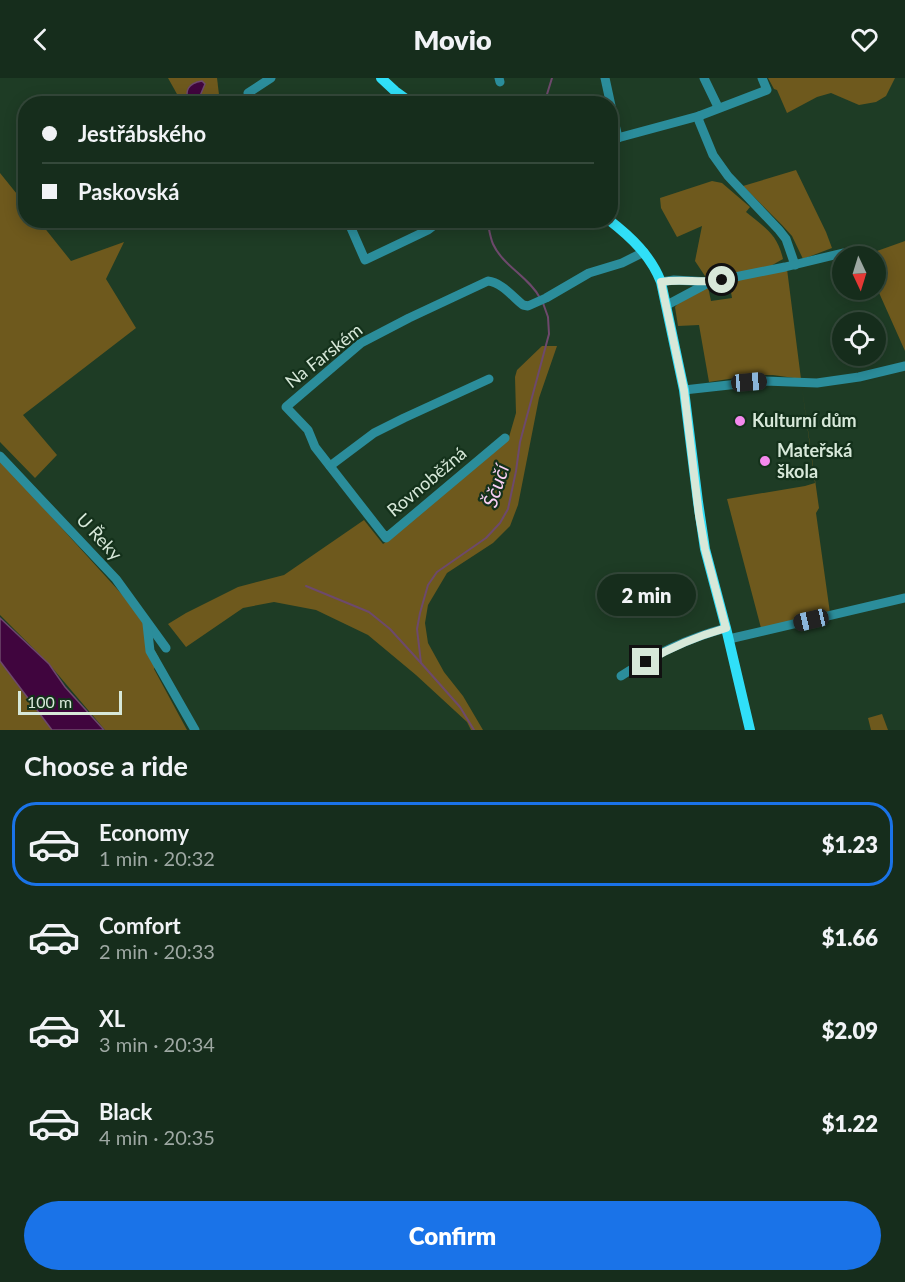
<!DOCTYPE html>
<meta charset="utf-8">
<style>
:root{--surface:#162d1c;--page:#233929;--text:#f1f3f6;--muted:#9ea8a3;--line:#35493b;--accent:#1a73e8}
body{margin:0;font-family:Lato,sans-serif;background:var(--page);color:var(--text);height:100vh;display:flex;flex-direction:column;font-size:22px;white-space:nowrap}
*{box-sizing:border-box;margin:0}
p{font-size:20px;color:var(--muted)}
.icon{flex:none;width:33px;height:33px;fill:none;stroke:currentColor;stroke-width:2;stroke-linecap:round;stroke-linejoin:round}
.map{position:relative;height:652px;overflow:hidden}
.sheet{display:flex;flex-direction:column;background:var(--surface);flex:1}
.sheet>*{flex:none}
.guide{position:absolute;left:18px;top:18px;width:600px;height:132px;border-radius:24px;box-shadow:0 3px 15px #0003,0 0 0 2px var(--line);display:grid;align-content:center;height:132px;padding:0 24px;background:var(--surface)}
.needle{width:39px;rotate:176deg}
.buttons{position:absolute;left:832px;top:168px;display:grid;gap:12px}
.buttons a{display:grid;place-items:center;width:54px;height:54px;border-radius:50%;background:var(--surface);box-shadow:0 3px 15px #0003,0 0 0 2px var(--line);font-size:30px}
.scale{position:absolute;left:18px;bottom:15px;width:104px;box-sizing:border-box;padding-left:6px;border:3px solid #d7e8d9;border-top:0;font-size:16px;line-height:21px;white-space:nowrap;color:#d7e8d9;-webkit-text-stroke:4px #14311b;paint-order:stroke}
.end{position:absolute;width:27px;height:27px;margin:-14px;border:8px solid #d7e8d9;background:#111;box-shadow:0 0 0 3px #111}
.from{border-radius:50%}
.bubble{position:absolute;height:42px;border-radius:21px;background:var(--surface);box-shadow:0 3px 15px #0003,0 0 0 2px var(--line);font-size:20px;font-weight:800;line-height:42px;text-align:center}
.car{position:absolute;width:18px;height:36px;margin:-18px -9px;border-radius:8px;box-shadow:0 0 4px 2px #0007;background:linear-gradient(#222 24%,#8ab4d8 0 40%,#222 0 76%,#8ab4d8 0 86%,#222 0)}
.guide b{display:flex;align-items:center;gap:21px;height:57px;font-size:22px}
.guide b+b{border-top:2px solid var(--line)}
.guide i{width:15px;height:15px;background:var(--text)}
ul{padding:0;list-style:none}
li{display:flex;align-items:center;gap:18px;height:84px;margin:0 12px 9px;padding:0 12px;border:3px solid transparent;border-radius:24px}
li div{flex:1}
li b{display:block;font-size:22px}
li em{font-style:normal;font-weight:800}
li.on{border-color:var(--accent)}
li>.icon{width:54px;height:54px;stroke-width:1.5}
h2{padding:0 24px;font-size:27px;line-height:72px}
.primary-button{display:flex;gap:12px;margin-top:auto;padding:12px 24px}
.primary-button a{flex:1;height:69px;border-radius:36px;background:var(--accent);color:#fff;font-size:24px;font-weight:800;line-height:69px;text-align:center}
header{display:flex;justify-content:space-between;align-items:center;height:78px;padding:0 24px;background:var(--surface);font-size:27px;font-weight:800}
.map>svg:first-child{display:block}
.green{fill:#6e591d}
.water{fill:#40053e;stroke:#6d496c;stroke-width:1.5}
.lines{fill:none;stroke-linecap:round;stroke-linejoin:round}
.stream{stroke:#6d496c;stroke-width:2}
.minor{stroke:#2b8d9b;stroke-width:9}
.major{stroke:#30dff8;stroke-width:10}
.route{stroke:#d7e8d9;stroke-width:8}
.poi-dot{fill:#f589ee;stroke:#14311b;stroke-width:2}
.labels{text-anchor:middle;stroke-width:4.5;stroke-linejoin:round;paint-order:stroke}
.street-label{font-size:18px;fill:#d7e8d9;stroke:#14311b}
.poi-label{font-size:18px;font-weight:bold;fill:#d7e8d9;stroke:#14311b;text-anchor:start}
.water-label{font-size:20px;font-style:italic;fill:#fad0f5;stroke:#14311b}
</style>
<header><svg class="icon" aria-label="back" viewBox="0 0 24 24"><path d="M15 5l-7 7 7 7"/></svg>Movio<svg class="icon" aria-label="heart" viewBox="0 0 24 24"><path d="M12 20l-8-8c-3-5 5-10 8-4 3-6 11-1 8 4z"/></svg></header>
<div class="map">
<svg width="905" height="652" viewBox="0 0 905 652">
<rect width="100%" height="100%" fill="#1e3c25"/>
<g class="green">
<polygon points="168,0 217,0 220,25 182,25"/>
<polygon points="768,0 895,0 886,18 876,24 859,27 831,15 817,19 787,35 777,12 774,11"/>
<polygon points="796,92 826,154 832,170 803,181 792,158 782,147 743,108"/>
<polygon points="0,95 25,126 26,142 39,143 71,183 124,164 106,201 136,250 23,337 57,377 35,400 0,364"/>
<path d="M 712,103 L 722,105 L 750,129 L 746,134 C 765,150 777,155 783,181 L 767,190 L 707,201 L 695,183 L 702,148 L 677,159 L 661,130 L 660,120 Z"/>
<polygon points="905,163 905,273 876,208 876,178 863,178"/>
<polygon points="787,191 801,301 773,297 755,297 709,304 699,247 678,248 675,229 679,224 708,209 711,223 732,220 729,203"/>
<polygon points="542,268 557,268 539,320 518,427 510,448 493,465 447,495 428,527 425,545 428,565 444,594 463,618 483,652 471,652 467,644 416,597 368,557 316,532 274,524 243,530 186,569 168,546 186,535 238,509 284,497 364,442 383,466 390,461 509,359 516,335 515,299 517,292"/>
<polygon points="802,310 819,430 816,435 830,535 761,550 727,421 805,408 815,405"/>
<polygon points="0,382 147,544 144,554 159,580 154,591 187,652 105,652 49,586 0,537"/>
<polygon points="0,583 52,652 0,652"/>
<polygon points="882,636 888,652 871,652 868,640"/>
</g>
<g class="water">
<path d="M 202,3 L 205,6 L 197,25 L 189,25 C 184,13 188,5 202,3 Z"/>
<polygon points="0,540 49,586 65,609 104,652 52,652 0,583"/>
</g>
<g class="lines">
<g class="stream">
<polyline points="544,26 552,0"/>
<path d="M 487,142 C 489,150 490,159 493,166 C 503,188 529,199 540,220"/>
<polyline points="306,508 369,534 390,551 421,585"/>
<polyline points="474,652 460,629 421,585 417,551 420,535 428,507 437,494 486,460 500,445 508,431 516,393 520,364 549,256 548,239 543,225"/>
</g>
<g class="minor">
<polyline points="499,0 500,4"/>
<polyline points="605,0 618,60"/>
<polyline points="704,0 718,29"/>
<polyline points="248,15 271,0"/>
<polyline points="699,38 699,43 713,77 728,98 779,152 786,161 795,187"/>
<polyline points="610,62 699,38 767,12 762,0"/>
<polyline points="537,142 539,146"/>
<polyline points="351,150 365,182 428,152 441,142"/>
<polyline points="661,204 674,202 710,204"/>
<polyline points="667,227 710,204 785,189 843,175"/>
<polyline points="684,312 765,303 817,305 859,299 905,288"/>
<path d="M 505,360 L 386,460 L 315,369 L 308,352 L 286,329 L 361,265 L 409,240 L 488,203 C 501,204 513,219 523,227 L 528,228 L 546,220 L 589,195 L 622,185 L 644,174"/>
<polyline points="0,378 116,501 166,570"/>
<polyline points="330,388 374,355 404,340 489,301"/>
<polyline points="147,546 150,573 195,652"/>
<polyline points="729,561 905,520"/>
<path d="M 621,598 C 653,577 689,560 726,550"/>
</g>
<g class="major">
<polyline points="381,0 395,13 413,26"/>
<path d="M 609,142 C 631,159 651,178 661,204 L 684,312 L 698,424 L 705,471 L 726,550 L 750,652"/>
</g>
</g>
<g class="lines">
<path class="route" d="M 646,584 C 671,569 698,558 726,550 L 705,471 L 699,437 L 684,312 L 661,204 C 682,200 701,206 722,202"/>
</g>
<g class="poi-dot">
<circle cx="740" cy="343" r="6"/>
<circle cx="765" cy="383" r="6"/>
</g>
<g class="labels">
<g class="street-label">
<text transform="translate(324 278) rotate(-38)" y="6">Na Farském</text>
<text transform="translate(427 404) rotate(-40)" y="6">Rovnoběžná</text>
<text transform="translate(99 459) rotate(47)" y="6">U Řeky</text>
</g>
<g class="poi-label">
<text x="752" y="349">Kulturní dům</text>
<text x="777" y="379">Mateřská<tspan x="777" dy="21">škola</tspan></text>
</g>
<g class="water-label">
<text transform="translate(496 408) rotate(-72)" y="7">Ščučí</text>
</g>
</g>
</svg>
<div class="buttons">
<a><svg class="needle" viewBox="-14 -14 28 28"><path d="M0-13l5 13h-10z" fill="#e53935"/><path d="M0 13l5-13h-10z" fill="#9ea8a3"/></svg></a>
<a><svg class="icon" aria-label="locate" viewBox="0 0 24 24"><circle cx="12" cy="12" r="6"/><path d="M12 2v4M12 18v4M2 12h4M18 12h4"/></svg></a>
</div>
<div class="scale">100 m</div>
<i class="end from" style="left:722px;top:202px"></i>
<i class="end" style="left:646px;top:584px"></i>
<div class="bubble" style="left:597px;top:496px;width:99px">2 min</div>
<i class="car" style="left:749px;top:304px;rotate:85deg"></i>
<i class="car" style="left:811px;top:542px;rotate:257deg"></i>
<div class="guide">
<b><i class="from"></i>Jestřábského</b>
<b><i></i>Paskovská</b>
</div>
</div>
<section class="sheet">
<h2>Choose a ride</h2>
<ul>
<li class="on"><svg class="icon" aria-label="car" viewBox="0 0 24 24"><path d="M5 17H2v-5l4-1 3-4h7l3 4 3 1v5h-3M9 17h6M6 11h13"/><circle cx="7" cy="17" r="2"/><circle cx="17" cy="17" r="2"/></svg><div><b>Economy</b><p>1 min · 20:32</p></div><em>$1.23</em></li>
<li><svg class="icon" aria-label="car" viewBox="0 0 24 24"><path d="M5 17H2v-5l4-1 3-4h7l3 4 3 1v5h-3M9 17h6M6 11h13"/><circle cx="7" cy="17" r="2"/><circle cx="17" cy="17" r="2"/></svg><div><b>Comfort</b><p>2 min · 20:33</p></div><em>$1.66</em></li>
<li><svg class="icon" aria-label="car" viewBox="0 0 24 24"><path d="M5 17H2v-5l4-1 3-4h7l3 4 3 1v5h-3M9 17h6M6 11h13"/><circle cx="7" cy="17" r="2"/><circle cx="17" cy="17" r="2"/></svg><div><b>XL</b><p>3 min · 20:34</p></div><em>$2.09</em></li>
<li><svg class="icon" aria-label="car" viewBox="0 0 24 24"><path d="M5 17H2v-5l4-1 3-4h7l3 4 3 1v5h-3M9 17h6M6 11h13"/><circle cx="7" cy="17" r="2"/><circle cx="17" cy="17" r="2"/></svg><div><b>Black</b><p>4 min · 20:35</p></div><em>$1.22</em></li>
</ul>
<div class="primary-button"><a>Confirm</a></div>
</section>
